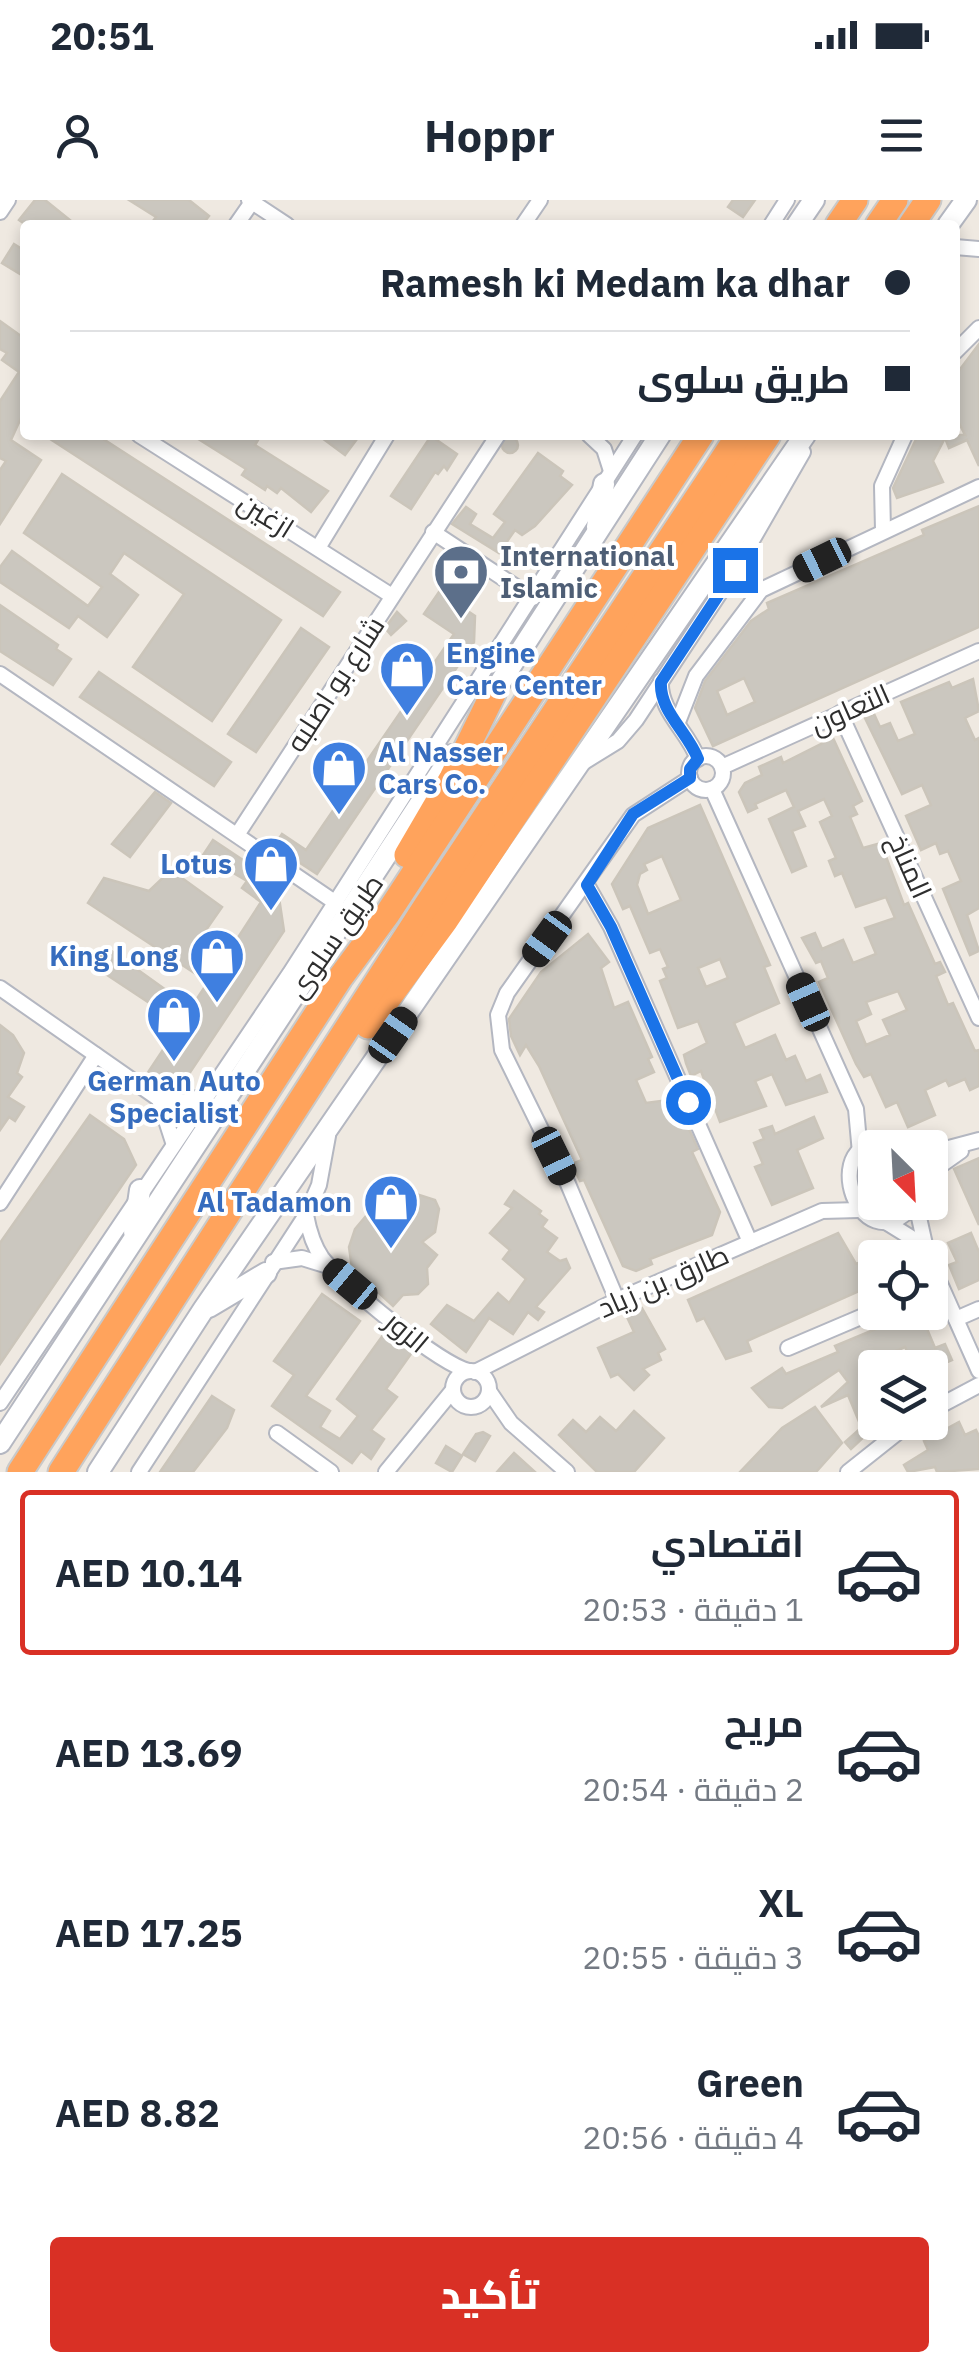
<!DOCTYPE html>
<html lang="ar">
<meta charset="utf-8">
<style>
:root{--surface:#fff;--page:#f6f6f7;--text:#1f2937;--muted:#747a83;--line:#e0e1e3;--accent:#d93025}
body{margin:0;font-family:"IBM Plex Sans",Cairo,sans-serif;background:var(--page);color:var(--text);direction:rtl;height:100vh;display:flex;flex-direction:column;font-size:38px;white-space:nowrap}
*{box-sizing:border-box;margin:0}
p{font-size:32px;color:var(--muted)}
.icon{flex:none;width:55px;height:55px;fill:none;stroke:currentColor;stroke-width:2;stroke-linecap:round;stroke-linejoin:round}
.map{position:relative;height:1272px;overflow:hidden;direction:ltr}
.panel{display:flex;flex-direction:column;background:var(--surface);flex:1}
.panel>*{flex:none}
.banner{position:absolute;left:20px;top:20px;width:940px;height:220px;border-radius:10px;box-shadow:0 5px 15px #0003;direction:rtl;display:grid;align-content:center;height:220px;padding:0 50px;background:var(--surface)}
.needle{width:65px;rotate:156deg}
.buttons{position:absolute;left:858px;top:930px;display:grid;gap:20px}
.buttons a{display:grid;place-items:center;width:90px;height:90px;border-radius:10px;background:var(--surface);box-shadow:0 5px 15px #0003;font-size:50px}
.end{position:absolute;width:45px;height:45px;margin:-22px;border:12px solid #1a73e8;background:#fff;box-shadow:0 0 0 5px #fff}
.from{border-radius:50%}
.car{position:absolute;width:30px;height:60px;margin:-30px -15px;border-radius:12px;box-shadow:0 0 8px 2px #0007;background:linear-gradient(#222 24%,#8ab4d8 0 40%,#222 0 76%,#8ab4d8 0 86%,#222 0)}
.banner b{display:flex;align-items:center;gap:35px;height:95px;font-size:38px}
.banner b+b{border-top:2px solid var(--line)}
.banner i{width:25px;height:25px;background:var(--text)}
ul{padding:18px 0 0;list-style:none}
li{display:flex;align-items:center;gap:30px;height:165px;margin:0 20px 15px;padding:0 30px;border:5px solid transparent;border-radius:10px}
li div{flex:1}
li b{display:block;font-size:38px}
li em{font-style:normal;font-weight:800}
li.active{border-color:var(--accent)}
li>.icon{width:90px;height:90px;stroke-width:1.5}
.action{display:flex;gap:20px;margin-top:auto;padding:20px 50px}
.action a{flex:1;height:115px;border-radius:10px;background:var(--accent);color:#fff;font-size:40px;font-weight:800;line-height:115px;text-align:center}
.status{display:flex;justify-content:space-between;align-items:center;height:70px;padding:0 50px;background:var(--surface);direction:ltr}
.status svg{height:28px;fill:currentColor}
header{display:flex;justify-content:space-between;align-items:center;height:130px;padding:0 50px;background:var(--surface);font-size:45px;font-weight:800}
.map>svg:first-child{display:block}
.building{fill:#cbc7bf;stroke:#cbc5ba;stroke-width:2.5;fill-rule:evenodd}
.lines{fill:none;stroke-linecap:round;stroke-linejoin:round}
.street-casing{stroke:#b4b7c1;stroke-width:18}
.secondary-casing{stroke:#b4b7c1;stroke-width:24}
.highway-casing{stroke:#c9c9c9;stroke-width:29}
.street{stroke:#fff;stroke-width:14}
.secondary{stroke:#fff;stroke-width:20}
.highway{stroke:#ffa35c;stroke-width:25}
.route{stroke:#1a73e8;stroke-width:12}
.labels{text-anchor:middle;stroke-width:8;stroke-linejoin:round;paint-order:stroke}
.street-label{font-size:28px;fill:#2e2e2e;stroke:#fff}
.service-label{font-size:28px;font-weight:bold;fill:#4e5e75;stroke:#fff;text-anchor:start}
.shop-label{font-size:28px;font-weight:bold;fill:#366cbe;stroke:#fff;text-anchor:end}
</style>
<div class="status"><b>20:51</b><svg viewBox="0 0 49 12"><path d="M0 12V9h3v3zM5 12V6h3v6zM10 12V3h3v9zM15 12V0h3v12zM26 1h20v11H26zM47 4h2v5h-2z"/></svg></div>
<header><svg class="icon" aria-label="menu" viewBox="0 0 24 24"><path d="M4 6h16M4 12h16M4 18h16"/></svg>Hoppr<svg class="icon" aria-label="person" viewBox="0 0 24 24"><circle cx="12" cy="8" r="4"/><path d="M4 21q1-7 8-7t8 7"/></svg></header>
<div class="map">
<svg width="979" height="1272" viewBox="0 0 979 1272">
<rect width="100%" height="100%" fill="#efe9e1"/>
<g class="building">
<polygon points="35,0 45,0 76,25 26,25 19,20"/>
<polygon points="129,0 189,0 209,16 202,25 150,25 156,17"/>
<polygon points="733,0 755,0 743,17 728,7"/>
<polygon points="14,44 25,51 25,77 2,63"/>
<polygon points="0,121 25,139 25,209 11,240 41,260 0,324 0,270 6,261 0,258 0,201 19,172 2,160 7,153 0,149"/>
<polygon points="979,144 979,266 967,240 949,248 945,238 933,261 943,282 897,298 893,288 918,235 965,235 955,215 955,176"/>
<polygon points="44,235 97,235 340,392 323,416"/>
<polygon points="192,235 261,235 255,245 328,291 311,312 281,288 277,293 267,286 265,290 242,275 246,269"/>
<polygon points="318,235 360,235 345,255"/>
<polygon points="431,236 457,254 447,270 444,266 438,274 435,272 411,309 391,296"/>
<circle cx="510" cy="245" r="8"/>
<polygon points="538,253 563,271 560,276 572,285 535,326 522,335 515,330 499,353 452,324 466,307 476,314 470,324 493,338 505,322 494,314"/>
<polygon points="62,274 281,420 212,521 133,467 184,394 124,353 110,374 138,395 107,437 78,416 69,428 0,382 0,367 12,351 88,406 102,387 24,333"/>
<path d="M 979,306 L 979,427 L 713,546 L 695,508 L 705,481 L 751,421 L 769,409 L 767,403 L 924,335 L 922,330 ZM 744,478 L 755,502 L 727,515 L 717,491 Z"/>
<polygon points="439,392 475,416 474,442 317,674 274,646 282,634 306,650 454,434 424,414"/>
<polygon points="0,405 58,445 56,449 71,459 53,485 0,451"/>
<polygon points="397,412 406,421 391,435 385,428"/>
<polygon points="301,428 329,447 256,552 228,534"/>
<polygon points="99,472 231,562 214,586 80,497"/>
<polygon points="973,479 979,511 965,518 975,540 979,538 979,708 967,715 979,751 970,755 943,689 961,681 948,651 940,654 936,643 921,650 906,616 931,605 922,585 902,594 865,518 874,514 880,527 890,523 898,541 915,534 901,502 949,482 952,488"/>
<path d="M 833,538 L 862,601 L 853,606 L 857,614 L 850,617 L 863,648 L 881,643 L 904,705 L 908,703 L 935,764 L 940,762 L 945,772 L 936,776 L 948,805 L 953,803 L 975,851 L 979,850 L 979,886 L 970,890 L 965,879 L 949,886 L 946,880 L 925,890 L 935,915 L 908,927 L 897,902 L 886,907 L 871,874 L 864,877 L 856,864 L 819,782 L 828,778 L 821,761 L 816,763 L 802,738 L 815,733 L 822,749 L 843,740 L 853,763 L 876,754 L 865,728 L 895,718 L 886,697 L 856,707 L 842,673 L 835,676 L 829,661 L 836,658 L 820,622 L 832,616 L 824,599 L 798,611 L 805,626 L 792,631 L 806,666 L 792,672 L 769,619 L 794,607 L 786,590 L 755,604 L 757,608 L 748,612 L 739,592 L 745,583 L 762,575 L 759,567 L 781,557 L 783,563 ZM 898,791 L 907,810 L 883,820 L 890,835 L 866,845 L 856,821 L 871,814 L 866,802 Z"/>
<polygon points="155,592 171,603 130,657 112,644"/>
<path d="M 700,605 L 770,765 L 764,767 L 779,803 L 734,823 L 745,848 L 775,835 L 786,860 L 795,856 L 806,881 L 820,875 L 827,892 L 786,905 L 772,874 L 755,881 L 766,906 L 720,922 L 701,871 L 691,876 L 686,863 L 684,855 L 707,843 L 698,821 L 678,828 L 660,781 L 667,778 L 663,769 L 668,767 L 660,749 L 650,753 L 630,706 L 623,709 L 612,684 L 648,628 ZM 662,656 L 681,700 L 648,714 L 637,685 L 640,674 L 647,670 L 644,664 ZM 720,759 L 728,778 L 706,787 L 698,768 Z"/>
<polygon points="213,640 270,678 278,691 284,731 187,877 162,884 147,874 208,782 88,703 104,678 149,691 171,670 222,707 199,740 228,753 261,702 242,688 247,681 203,655"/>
<polygon points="588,734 609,762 601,768 614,808 628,802 652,857 648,859 654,872 636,880 646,903 668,900 676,919 683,916 698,949 692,952 720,1012 712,1035 650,1059 652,1064 636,1071 623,1066 584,980 580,981 572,964 582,960 539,866 526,845 520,855 511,836 509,819 541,772"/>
<polygon points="106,747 166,790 154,806 92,765"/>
<polygon points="0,825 13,835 24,853 17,873 22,877 8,897 24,907 15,921 9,917 0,930"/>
<polygon points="90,915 124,939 136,965 0,1164 0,1043"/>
<polygon points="814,917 823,938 797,950 813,988 772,1005 755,967 763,964 754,943 764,939 760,930 772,926 775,934"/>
<polygon points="979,958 979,1025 954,969"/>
<polygon points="514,991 541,1011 539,1014 547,1020 542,1027 557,1038 547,1052 560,1061 566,1059 570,1068 536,1107 544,1112 538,1120 528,1112 513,1134 489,1118 466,1152 431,1124 447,1105 474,1121 498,1093 509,1103 526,1079 503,1059 510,1050 490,1033 512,1008 505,1004"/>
<polygon points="416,994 435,1000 439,1009 435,1032 422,1042 437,1055 427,1068 428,1084 418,1094 403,1095 393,1106 352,1068 349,1047 355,1029 376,1004 392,1017 406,997"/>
<polygon points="838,1033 856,1064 875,1056 875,1084 747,1141 751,1151 726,1159 704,1118 697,1121 688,1100"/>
<polygon points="971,1033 979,1052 979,1080 959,1089 949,1065 957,1062 948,1043"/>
<polygon points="322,1094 360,1121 306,1196 330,1211 320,1227 340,1239 358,1216 337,1199 386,1131 413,1151 386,1189 397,1197 371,1230 384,1239 371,1259 361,1251 352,1263 272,1206 294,1175 274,1161"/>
<polygon points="642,1108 665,1149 658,1153 661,1160 643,1169 649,1175 634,1190 618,1174 611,1177 598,1148 634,1132 626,1115"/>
<polygon points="890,1112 920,1112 935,1148 945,1144 952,1160 933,1168 928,1156 912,1162 905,1147 869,1163 875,1177 875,1201 870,1203 875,1217 860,1224 848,1195 821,1207 848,1182 839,1170 782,1208 769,1207 752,1188 782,1168 786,1174 838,1152 835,1146 883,1126 880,1120"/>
<polygon points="212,1196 234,1210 227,1228 193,1272 160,1272"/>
<polygon points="815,1207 842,1243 816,1272 740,1272 782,1228"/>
<polygon points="634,1211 664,1238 634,1272 597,1272 559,1235 573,1220 586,1232 600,1217 616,1231"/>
<polygon points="959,1222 965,1235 976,1230 979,1236 979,1269 937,1272 935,1267 908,1272 904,1265 928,1250 924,1241"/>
<polygon points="862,1227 868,1233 851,1249 845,1242"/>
<polygon points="483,1232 490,1236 475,1261 463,1254 476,1234"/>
<polygon points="446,1246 462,1256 452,1272 436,1263"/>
<polygon points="514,1253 535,1272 497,1272"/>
</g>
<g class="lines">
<g class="street-casing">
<g id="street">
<polyline points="249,0 287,25"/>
<polyline points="0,12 8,0"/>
<polyline points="236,25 252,2"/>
<polyline points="523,25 540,0"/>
<polyline points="771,25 787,0"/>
<polyline points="955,47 979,49"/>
<polyline points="955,152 979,128"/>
<polyline points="139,235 392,396"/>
<polyline points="589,235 604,249 611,271"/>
<polyline points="883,330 882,286 905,235"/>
<polyline points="433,332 533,398"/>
<polyline points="318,348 387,235"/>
<polyline points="735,370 761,390"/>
<polyline points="0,474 336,703"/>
<path d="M 661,481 C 659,511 688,531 698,559"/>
<polyline points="840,513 979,818"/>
<polyline points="678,522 696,476 761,390 979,287"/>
<circle cx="706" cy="573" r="17"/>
<polyline points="584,562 618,541 636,520 735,370 803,252"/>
<polyline points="722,567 979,451"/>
<polyline points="712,589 856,909 860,953"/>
<polyline points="237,635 498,235"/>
<polyline points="587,685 611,727 750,1042"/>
<polyline points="0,788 159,899 184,902 206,895"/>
<polyline points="159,899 173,942"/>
<path d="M 902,948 C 810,915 855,1077 917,1002"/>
<polyline points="930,953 979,940"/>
<polyline points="930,973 961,951"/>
<polyline points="0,1003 96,855"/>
<polyline points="916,1004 928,1058"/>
<path d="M 306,1015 C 309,1031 313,1045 322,1058 C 342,1084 439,1164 469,1171"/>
<polyline points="881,1019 923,1045"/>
<polyline points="930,1061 979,1171"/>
<polyline points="273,1062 302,1058 328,1066"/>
<polyline points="617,1100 568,984 502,850 498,815 507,793 633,615 690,578"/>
<polyline points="956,1119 979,1109"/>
<polyline points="788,1148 875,1111"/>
<circle cx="471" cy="1189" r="18"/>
<polyline points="475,1172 617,1100 822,1011 859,1010"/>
<polyline points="489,1191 511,1223 567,1272"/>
<polyline points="0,1203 290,773 635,235"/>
<polyline points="930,1211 979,1185"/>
<polyline points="277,1233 331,1272"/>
<polyline points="139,1272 306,1015 319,985 328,936"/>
<polyline points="386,1272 453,1190"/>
<polyline points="848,1272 911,1222"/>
</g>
</g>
<g class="secondary-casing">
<g id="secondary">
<polyline points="797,25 814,0"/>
<polyline points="948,25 966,0"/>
<polyline points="597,327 604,284"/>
<polyline points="485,506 660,235"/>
<polyline points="134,1032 140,990"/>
<polyline points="209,1107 266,1073"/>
<polyline points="0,1243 452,555"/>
<polyline points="98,1272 203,1110 805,235"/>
</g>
</g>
<g class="highway-casing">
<g id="highway">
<polyline points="838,25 855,0"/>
<polyline points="878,25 895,0"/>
<polyline points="911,25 928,0"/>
<polyline points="407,655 452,578 493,494"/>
<polyline points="368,826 445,721 768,235"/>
<polyline points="20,1272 340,778 388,713 701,235"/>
<polyline points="61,1272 426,706 739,235"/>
</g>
</g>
<use href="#street" class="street"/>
<use href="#secondary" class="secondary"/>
<use href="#highway" class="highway"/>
</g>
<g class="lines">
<path class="route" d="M 688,902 L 611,727 L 587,685 L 633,614 L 690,578 L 690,569 L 698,559 C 688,532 659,511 661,482 L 735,370"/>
</g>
<defs>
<g id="bank-pin" transform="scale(2.875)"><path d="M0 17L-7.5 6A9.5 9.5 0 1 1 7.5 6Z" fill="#5c6f8a" stroke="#fff"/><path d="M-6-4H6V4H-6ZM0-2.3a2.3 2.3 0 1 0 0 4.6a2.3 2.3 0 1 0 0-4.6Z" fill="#fff"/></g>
<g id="shop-pin" transform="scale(2.875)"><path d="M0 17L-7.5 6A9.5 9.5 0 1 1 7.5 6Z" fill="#3f7fe0" stroke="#fff"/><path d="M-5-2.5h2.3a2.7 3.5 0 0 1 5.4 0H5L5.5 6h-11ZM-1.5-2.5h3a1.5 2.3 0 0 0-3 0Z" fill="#fff"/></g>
</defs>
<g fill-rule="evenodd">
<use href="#bank-pin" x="461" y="372"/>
<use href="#shop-pin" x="407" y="469"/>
<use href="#shop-pin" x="339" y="568"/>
<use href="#shop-pin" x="271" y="664"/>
<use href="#shop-pin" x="217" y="756"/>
<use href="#shop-pin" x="174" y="815"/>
<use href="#shop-pin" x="391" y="1002"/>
</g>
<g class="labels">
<g class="street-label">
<text transform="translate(266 315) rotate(32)" y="10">ازغين</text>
<text transform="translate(335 484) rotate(-57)" y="10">شارع بو اصلبه</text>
<text transform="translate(850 509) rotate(-24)" y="10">التعاون</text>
<text transform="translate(910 666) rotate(66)" y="10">المناخ</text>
<text transform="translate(335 736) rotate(-55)" y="10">طريق سلوى</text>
<text transform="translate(663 1081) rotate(-24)" y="10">طارق بن زياد</text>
<text transform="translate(407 1132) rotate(40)" y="10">الزور</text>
</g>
<g class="service-label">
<text x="500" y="366">International<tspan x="500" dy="32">Islamic</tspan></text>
</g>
<g class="shop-label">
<text x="446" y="463" text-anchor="start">Engine<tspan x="446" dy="32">Care Center</tspan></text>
<text x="378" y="562" text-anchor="start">Al Nasser<tspan x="378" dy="32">Cars Co.</tspan></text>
<text x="232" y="674">Lotus</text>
<text x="178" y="766">King Long</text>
<text x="174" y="891" text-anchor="middle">German Auto<tspan x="174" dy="32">Specialist</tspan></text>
<text x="352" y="1012">Al Tadamon</text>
</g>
</g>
</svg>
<div class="buttons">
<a><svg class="needle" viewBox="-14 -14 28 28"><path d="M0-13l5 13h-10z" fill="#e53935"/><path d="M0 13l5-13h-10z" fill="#747a83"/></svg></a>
<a><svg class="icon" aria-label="locate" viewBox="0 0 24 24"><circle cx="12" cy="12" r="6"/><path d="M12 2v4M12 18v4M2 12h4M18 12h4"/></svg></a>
<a><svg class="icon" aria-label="layers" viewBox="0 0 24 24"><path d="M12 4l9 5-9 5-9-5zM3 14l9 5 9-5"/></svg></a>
</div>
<i class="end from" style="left:688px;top:902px"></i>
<i class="end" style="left:735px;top:370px"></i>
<i class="car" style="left:822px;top:360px;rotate:244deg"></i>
<i class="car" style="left:547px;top:739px;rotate:216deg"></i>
<i class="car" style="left:808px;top:802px;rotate:336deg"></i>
<i class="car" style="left:393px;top:835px;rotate:35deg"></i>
<i class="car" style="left:554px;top:956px;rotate:154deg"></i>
<i class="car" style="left:350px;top:1084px;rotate:310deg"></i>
<div class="banner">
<b><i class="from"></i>Ramesh ki Medam ka dhar</b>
<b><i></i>طريق سلوى</b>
</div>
</div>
<section class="panel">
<ul>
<li class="active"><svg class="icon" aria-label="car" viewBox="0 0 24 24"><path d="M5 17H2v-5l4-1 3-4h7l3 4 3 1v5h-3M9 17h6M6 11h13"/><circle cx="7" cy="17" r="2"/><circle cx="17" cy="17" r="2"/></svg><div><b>اقتصادي</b><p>1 دقيقة · 20:53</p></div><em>AED 10.14</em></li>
<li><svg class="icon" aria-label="car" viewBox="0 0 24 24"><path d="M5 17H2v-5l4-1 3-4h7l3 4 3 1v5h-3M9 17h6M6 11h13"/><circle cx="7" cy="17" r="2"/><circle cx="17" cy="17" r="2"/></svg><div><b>مريح</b><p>2 دقيقة · 20:54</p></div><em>AED 13.69</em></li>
<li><svg class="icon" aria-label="car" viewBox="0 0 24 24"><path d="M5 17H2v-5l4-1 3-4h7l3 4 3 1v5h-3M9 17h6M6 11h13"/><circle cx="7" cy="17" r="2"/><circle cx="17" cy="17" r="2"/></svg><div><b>XL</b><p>3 دقيقة · 20:55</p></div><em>AED 17.25</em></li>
<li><svg class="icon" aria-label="car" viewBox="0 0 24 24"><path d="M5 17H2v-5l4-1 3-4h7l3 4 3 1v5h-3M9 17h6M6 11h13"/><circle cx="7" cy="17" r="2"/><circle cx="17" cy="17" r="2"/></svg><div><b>Green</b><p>4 دقيقة · 20:56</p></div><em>AED 8.82</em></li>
</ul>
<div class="action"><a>تأكيد</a></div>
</section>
